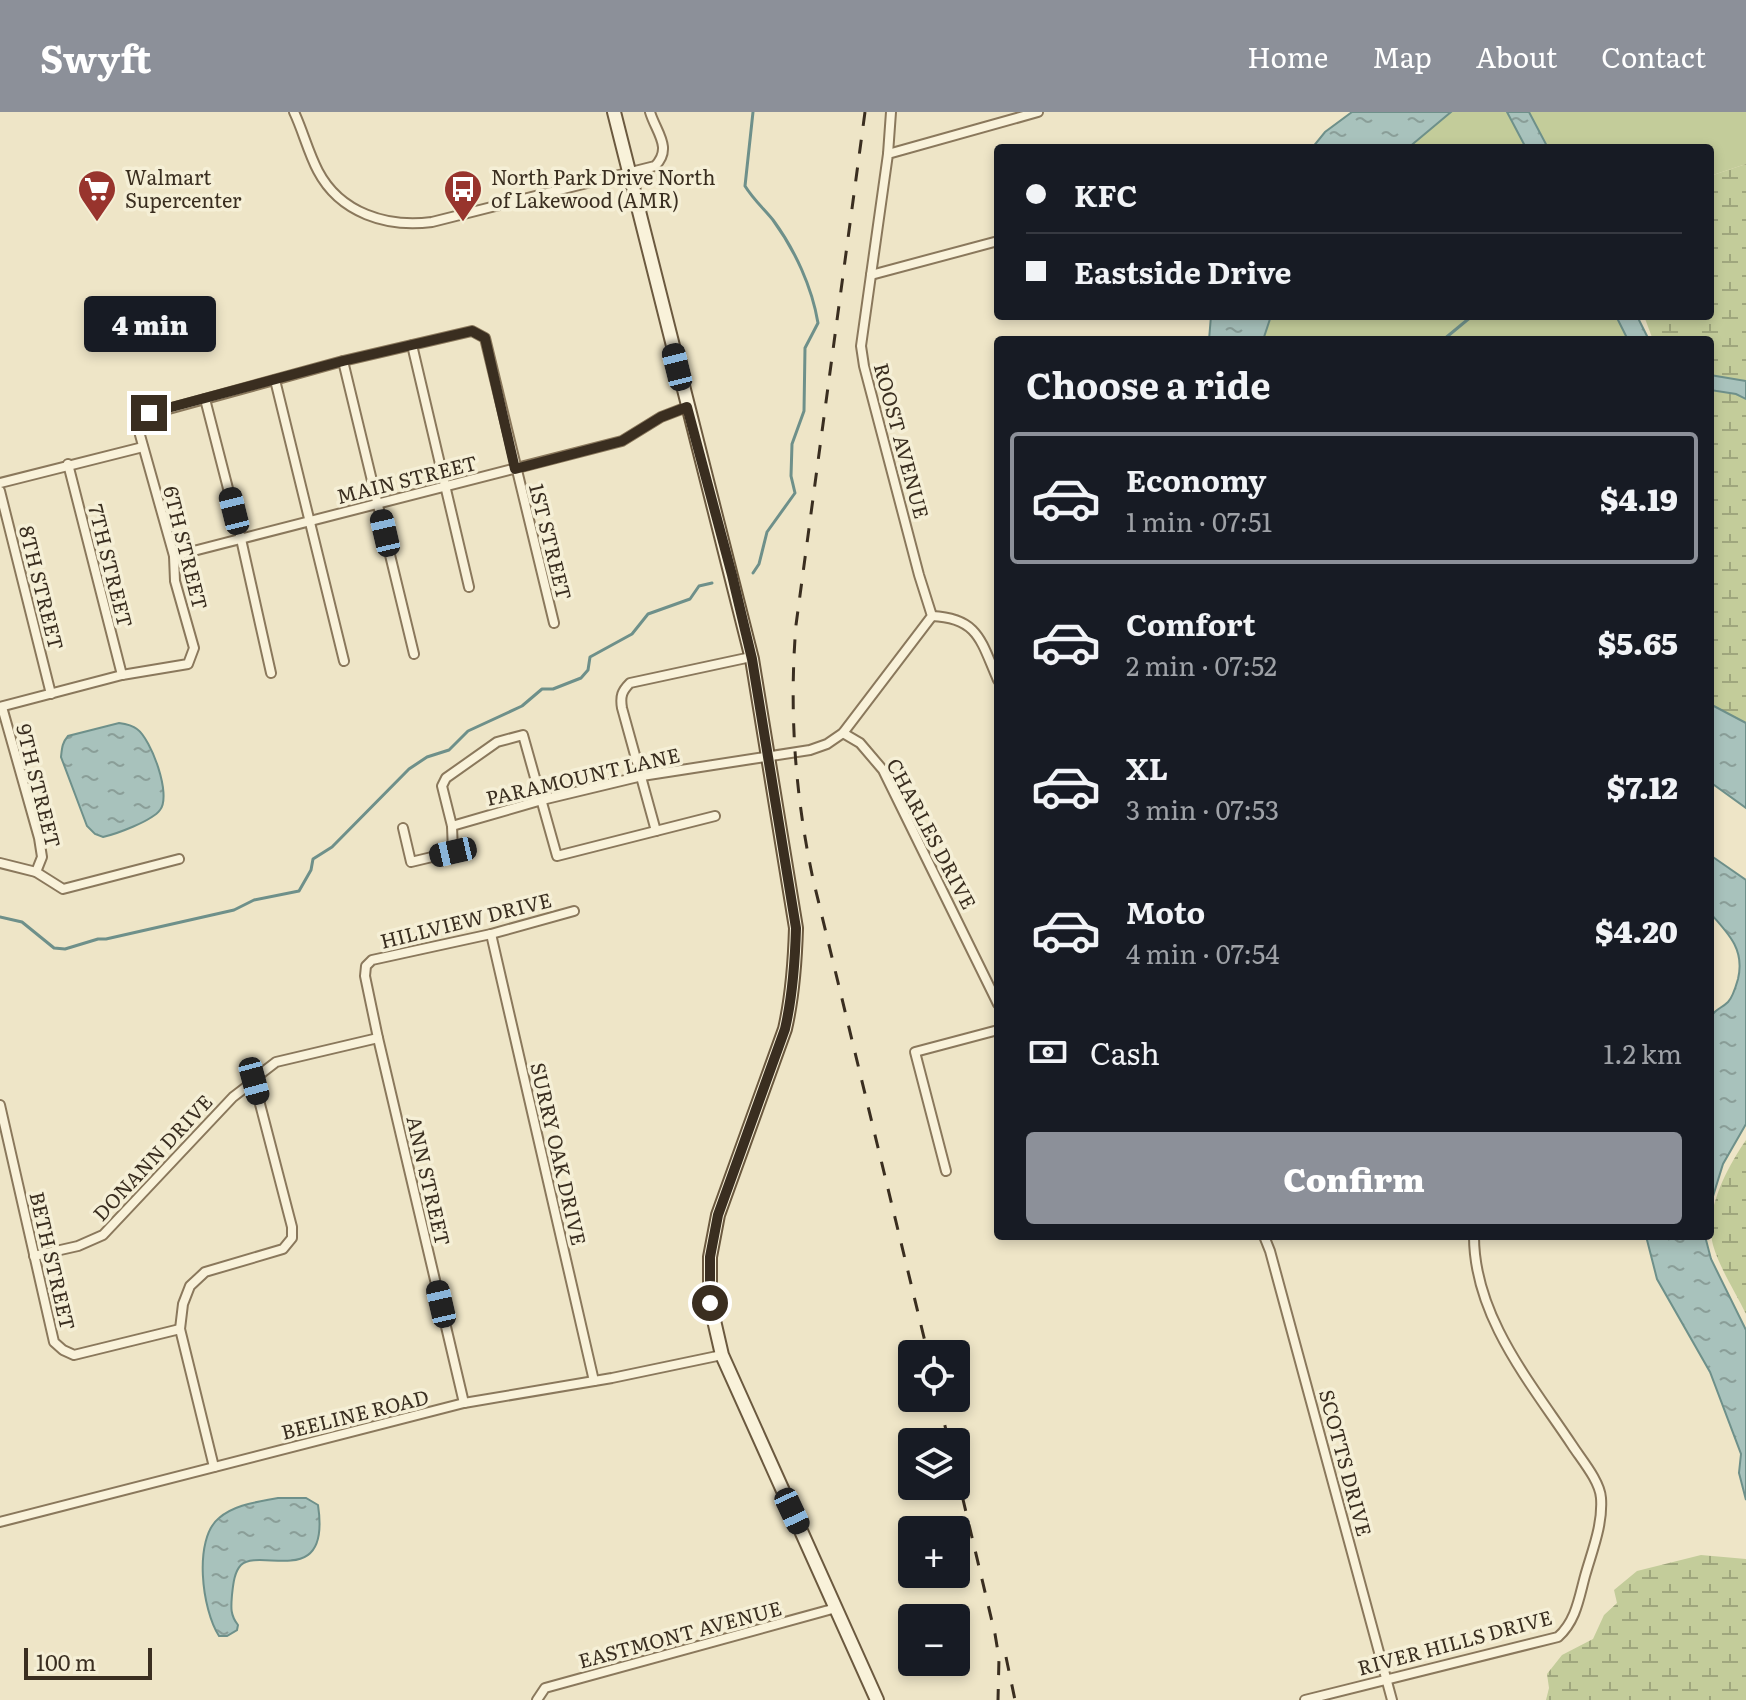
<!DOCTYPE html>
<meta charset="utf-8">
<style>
:root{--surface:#171b24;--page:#20242c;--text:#f1f3f6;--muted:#9ea1a6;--line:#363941;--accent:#8c9099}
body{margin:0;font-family:Literata,serif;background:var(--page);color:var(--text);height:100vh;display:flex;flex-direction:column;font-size:30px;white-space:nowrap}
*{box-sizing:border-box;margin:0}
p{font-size:26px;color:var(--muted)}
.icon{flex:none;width:44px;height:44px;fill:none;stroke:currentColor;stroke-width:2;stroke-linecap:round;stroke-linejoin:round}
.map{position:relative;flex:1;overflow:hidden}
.drawer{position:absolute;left:994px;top:224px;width:720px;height:904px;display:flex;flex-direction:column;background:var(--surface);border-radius:8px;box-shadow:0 4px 12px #0003}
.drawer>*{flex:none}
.banner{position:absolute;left:994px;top:32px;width:720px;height:176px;border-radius:8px;box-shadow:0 4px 12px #0003;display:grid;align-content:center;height:176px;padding:0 32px;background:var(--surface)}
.fabs{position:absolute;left:898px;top:1228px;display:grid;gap:16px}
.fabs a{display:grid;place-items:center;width:72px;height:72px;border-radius:8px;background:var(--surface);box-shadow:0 4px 12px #0003;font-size:40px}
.scale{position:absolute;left:24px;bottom:20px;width:128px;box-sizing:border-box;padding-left:8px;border:4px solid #3a2e20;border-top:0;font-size:22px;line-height:28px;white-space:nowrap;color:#3a2e20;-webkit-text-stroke:6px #f5efd6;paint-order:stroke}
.end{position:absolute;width:36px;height:36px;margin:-18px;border:10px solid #3a2e20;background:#fff;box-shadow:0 0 0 4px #fff}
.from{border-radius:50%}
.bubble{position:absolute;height:56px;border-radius:8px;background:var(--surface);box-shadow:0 4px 12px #0003;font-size:26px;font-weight:800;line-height:56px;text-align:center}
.car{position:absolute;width:24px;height:48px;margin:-24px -12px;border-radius:10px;box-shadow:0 0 6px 2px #0007;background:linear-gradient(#222 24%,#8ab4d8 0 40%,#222 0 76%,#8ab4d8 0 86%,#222 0)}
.banner b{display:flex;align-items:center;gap:28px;height:76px;font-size:30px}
.banner b+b{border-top:2px solid var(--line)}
.banner i{width:20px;height:20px;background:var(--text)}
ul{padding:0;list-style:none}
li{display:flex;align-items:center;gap:24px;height:132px;margin:0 16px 12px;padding:0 16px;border:4px solid transparent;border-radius:8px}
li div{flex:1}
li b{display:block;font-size:30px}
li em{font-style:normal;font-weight:800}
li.on{border-color:var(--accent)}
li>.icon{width:72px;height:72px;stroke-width:1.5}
h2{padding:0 32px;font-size:36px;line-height:96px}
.pay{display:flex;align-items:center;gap:20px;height:88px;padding:0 32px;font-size:30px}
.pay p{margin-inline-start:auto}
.cta{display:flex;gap:16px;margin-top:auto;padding:16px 32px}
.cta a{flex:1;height:92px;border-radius:8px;background:var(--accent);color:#fff;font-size:32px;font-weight:800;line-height:92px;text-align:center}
header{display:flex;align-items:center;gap:48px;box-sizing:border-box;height:112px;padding:0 40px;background:var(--accent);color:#fff}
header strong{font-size:38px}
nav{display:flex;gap:44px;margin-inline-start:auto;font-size:28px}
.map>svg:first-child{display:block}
.green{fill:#c3cc9a}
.wetland{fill:url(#wetland-marsh)}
.water{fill:url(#water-ripples);stroke:#6e908a;stroke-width:2}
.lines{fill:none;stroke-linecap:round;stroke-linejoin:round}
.stream{stroke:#6e908a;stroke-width:3}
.minor-casing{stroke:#8a785c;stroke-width:12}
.secondary-casing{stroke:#6b593f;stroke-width:16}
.minor{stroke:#f9f2da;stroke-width:8}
.secondary{stroke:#f9f2da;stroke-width:12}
.rail{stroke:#3a2e20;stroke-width:3;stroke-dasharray:14 14;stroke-linecap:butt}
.route{stroke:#3a2e20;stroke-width:10}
.labels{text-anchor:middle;stroke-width:7;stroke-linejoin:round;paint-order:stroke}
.poi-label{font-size:20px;fill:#3a2e20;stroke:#f5efd6;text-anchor:start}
.street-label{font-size:20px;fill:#3a2e20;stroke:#f5efd6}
</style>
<header>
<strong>Swyft</strong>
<nav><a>Home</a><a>Map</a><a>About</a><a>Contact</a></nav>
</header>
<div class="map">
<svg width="1746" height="1588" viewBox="0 0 1746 1588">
<defs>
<pattern id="wetland-marsh" width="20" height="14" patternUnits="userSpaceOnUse" patternTransform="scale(2)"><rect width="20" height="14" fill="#c3cc9a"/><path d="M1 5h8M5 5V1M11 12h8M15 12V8" fill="none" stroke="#9fa67d"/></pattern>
<pattern id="water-ripples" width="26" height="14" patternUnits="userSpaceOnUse" patternTransform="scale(2)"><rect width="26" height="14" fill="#a8c2bc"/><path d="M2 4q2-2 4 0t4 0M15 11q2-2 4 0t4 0" fill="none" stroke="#8a9e98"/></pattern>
</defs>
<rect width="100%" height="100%" fill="#eee5c7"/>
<g class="green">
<polygon points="1450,0 1746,0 1746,52 1710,64 1710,36 1408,36"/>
<polygon points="1272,204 1622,204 1628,228 1263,228"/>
</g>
<g class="wetland">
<polygon points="1746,52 1746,620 1710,614 1710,228 1653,228 1644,204 1710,204 1710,64"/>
<path d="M 1746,1028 L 1746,1202 C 1736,1181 1719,1155 1713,1133 C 1704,1098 1727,1056 1746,1028 Z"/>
<polygon points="1701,1443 1746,1447 1746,1588 1546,1588 1549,1576 1547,1562 1562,1543 1593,1527 1604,1503 1617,1491 1614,1478 1637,1459"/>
</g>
<g class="water">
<polygon points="1352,0 1451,0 1408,36 1312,36 1325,20"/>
<polygon points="1507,0 1529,0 1548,36 1526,36"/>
<polygon points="1211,204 1271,204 1263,228 1209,228"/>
<polygon points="1616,204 1637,204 1649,228 1628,228"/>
<polygon points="1710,263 1746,269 1746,287 1736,282 1710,278"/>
<polygon points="1710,592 1746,611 1746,696 1710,670"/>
<path d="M 119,611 C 126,612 132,613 137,617 C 151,627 172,683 160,698 C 152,709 116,722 103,725 L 95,722 L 87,714 L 61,645 C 62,636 62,631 68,624 Z"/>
<path d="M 1710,743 L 1746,768 L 1746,1012 L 1723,1052 L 1710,1094 L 1710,907 C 1714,897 1721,897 1728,890 C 1733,885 1736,874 1738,867 C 1745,838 1729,822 1710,801 Z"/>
<polygon points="1646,1124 1705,1124 1711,1147 1746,1218 1746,1388 1739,1361 1741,1342 1710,1260 1657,1167"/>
<path d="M 278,1386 L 306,1386 L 318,1393 C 331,1479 261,1435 241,1453 C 234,1460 233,1474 232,1483 C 231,1495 230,1503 238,1513 L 237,1518 L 227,1524 L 219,1524 C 202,1498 193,1427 219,1406 C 235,1392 258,1390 278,1386 Z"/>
</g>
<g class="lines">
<g class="stream">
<polyline points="1424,228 1433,228"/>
<polyline points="1443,228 1472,204"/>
<path d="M 753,461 L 759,452 L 767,420 L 795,381 L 791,364 L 792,332 L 804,299 L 805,236 L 818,211 C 812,175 795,138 773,108 C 764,97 753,87 745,74 L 753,0"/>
<polyline points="0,805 22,810 54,836 65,837 98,827 106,827 234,798 254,788 299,779 311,758 313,747 332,735 409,657 427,645 449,638 468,619 522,594 542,577 553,577 581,566 588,558 590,545 632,522 648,502 690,487 699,474 712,471"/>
</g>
<g class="minor-casing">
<g id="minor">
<path d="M 294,0 C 303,19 308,40 318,59 C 340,101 387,116 432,110 L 655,54 C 673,36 656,20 650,0"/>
<polyline points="888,42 891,0"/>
<polyline points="871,163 998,129"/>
<polyline points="412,233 469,475"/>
<polyline points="343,249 414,542"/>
<polyline points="275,268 344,549"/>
<polyline points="205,287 241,427 271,561"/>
<polyline points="68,352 122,563"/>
<polyline points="0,371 143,335"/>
<polyline points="0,379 51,582"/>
<polyline points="174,444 622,329 661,305 687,295"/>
<path d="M 932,504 C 979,506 981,530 998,568"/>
<polyline points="0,595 122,563 188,552 194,536 175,469 174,444 140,323 139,309 143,304 343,249 472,219 485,226 554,511"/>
<polyline points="2,595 39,726 42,745 36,760"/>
<polyline points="843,621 860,631 883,658 998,892"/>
<polyline points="452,714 542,688 642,664 810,638 827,632 843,621 932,504 919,463 864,254 861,234 888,42 1038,0"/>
<polyline points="403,716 411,750 453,740 452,714 442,674 446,666 497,630 523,623 557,744 715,704"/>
<path d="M 656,719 L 622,596 C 620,584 622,579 630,571 L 751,545"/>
<polyline points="0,751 36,760 63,777 179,747"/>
<polyline points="491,822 594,1269"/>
<polyline points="0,993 54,1230 63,1238 74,1243 180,1217"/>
<polyline points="946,1059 915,940 998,918"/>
<polyline points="1264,1124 1270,1139 1392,1588"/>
<polyline points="34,1144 78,1134 103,1123 233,985 254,969 263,960 276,950 378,926"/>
<polyline points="464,1291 378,926 365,864 366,854 372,848 491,822 574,799"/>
<polyline points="214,1355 180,1217 183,1192 190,1174 205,1160 283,1137 292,1126 292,1115 254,969"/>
<polyline points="0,1410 464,1291 612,1266 722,1243"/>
<polyline points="537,1588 545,1576 836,1496"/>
<path d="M 1305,1588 L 1558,1525 C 1576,1509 1579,1486 1585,1464 C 1592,1439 1603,1413 1601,1386 C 1600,1369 1581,1347 1572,1333 C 1530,1270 1474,1204 1474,1124"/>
</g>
</g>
<g class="secondary-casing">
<path id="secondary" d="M 614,0 L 752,547 L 796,816 C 795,851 793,882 785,917 L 718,1103 L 710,1145 L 710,1191 L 722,1243 L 877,1588"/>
</g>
<use href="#minor" class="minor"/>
<use href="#secondary" class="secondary"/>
<g class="rail">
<path d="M 865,0 L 796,513 C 789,599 795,683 813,767 L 928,1242"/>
<polyline points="938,1286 949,1330"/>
<polyline points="956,1358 995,1522 999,1546 998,1588"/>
<polyline points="1006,1545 1015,1588"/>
</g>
</g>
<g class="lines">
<path class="route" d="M 149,301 L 343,249 L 472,219 L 485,226 L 515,357 L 622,329 L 661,305 L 687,295 L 732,463 L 752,547 L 796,816 C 795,851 793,882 785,917 L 718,1103 L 710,1145 L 710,1191"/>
</g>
<defs>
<g id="supermarket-pin" transform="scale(2)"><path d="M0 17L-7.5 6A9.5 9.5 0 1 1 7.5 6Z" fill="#98342d" stroke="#f5efd6"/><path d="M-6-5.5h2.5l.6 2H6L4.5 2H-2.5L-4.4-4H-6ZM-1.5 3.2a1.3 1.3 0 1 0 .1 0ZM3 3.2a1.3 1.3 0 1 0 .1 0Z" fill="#fff"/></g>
<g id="bus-pin" transform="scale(2)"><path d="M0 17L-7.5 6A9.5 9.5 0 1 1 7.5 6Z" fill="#98342d" stroke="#f5efd6"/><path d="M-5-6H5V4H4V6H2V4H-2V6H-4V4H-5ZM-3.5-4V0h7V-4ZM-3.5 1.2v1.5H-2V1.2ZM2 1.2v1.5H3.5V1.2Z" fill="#fff"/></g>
</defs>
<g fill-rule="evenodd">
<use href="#supermarket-pin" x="97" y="77"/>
<use href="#bus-pin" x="463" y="77"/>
</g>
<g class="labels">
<g class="poi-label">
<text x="125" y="73">Walmart<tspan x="125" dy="23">Supercenter</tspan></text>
<text x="491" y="73">North Park Drive North<tspan x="491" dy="23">of Lakewood (AMR)</tspan></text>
</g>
<g class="street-label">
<text transform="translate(901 329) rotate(75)" y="7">ROOST AVENUE</text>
<text transform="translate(407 368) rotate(-14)" y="7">MAIN STREET</text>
<text transform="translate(550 430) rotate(76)" y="7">1ST STREET</text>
<text transform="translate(185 436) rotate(76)" y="7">6TH STREET</text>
<text transform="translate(110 454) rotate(76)" y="7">7TH STREET</text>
<text transform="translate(41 476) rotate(76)" y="7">8TH STREET</text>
<text transform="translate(583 665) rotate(-13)" y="7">PARAMOUNT LANE</text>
<text transform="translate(38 674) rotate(76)" y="7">9TH STREET</text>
<text transform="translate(931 722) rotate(62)" y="7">CHARLES DRIVE</text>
<text transform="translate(466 809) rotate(-14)" y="7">HILLVIEW DRIVE</text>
<text transform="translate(558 1042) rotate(77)" y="7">SURRY OAK DRIVE</text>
<text transform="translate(153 1046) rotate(-47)" y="7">DONANN DRIVE</text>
<text transform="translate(428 1069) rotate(77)" y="7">ANN STREET</text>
<text transform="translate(52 1149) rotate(77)" y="7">BETH STREET</text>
<text transform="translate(355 1303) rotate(-14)" y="7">BEELINE ROAD</text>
<text transform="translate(1345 1351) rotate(75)" y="7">SCOTTS DRIVE</text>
<text transform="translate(680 1523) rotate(-15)" y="7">EASTMONT AVENUE</text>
<text transform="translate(1455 1531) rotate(-15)" y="7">RIVER HILLS DRIVE</text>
</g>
</g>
</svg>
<div class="fabs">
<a><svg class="icon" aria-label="locate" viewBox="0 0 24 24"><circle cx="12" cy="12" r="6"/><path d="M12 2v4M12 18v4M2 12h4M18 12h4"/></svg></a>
<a><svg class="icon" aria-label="layers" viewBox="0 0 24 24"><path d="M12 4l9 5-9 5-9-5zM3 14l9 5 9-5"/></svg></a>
<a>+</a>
<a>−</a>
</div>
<div class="scale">100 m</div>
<i class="end from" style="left:710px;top:1191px"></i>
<i class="end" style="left:149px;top:301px"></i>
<div class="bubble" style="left:84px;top:184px;width:132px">4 min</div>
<i class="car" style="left:677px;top:255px;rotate:346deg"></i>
<i class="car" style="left:234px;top:399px;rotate:346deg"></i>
<i class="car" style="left:385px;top:421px;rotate:347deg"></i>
<i class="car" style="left:453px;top:740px;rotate:257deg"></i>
<i class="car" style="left:254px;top:969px;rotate:165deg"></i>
<i class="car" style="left:441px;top:1192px;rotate:347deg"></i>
<i class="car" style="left:792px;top:1399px;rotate:155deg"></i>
<div class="banner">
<b><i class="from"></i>KFC</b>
<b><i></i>Eastside Drive</b>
</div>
<section class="drawer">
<h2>Choose a ride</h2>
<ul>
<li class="on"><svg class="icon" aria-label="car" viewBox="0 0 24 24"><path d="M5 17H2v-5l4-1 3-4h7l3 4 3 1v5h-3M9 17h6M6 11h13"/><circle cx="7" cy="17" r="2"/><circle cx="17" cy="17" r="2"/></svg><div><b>Economy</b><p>1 min · 07:51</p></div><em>$4.19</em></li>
<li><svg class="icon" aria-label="car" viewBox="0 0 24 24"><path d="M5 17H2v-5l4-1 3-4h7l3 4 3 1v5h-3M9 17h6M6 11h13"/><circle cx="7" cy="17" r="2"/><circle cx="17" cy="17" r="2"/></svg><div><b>Comfort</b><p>2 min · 07:52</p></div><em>$5.65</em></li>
<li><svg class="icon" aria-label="car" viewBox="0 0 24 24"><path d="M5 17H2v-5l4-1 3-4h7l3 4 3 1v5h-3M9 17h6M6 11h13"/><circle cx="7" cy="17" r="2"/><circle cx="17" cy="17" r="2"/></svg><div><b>XL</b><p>3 min · 07:53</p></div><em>$7.12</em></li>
<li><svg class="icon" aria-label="car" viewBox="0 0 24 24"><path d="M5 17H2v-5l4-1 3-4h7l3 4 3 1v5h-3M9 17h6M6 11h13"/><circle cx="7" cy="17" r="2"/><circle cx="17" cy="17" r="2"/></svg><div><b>Moto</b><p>4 min · 07:54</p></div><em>$4.20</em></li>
</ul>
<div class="pay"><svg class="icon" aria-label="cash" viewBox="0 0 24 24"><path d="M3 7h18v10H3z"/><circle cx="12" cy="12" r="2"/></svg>Cash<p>1.2 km</p></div>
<div class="cta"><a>Confirm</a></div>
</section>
</div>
